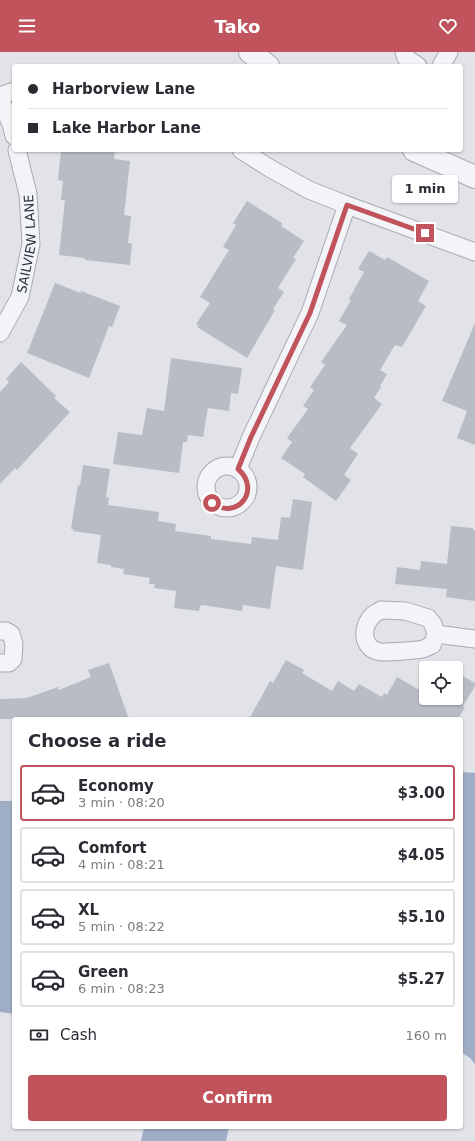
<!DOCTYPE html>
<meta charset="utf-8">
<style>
:root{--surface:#fff;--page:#f2f2f3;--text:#2b2b33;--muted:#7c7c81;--line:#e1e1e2;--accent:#c0535b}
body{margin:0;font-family:"DejaVu Sans",sans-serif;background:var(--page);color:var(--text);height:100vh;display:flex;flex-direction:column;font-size:15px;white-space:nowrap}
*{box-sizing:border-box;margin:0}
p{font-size:13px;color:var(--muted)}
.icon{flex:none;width:22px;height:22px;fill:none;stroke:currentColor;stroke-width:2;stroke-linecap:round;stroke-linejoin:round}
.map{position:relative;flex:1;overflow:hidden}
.drawer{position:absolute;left:12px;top:665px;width:451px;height:412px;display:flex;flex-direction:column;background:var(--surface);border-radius:4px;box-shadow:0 1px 3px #0004}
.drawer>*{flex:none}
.banner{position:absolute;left:12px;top:12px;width:451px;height:88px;border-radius:4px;box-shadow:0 1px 3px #0004;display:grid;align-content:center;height:88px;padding:0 16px;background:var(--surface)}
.buttons{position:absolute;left:419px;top:609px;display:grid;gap:8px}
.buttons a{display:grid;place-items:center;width:44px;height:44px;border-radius:4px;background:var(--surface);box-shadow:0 1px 3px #0004;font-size:20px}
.end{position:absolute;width:18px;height:18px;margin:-9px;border:5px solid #c0535b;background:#fff;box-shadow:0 0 0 2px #fff}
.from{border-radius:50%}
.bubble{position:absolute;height:28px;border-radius:4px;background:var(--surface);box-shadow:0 1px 3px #0004;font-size:13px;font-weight:600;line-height:28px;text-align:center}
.banner b{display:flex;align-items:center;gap:14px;height:38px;font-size:15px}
.banner b+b{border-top:1px solid var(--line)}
.banner i{width:10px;height:10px;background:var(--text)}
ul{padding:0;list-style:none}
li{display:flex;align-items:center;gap:12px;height:56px;margin:0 8px 6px;padding:0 8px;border:2px solid var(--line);border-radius:4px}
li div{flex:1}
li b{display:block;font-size:15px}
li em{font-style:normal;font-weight:600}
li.selected{border-color:var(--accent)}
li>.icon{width:36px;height:36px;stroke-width:1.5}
h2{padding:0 16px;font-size:18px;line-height:48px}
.pay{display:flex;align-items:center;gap:10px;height:44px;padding:0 16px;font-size:15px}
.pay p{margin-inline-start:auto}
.button{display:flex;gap:8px;margin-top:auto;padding:8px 16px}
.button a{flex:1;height:46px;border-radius:4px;background:var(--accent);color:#fff;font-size:16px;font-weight:600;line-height:46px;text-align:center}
header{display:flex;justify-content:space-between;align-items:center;height:52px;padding:0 16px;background:var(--accent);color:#fff;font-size:18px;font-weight:600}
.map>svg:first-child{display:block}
.water{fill:#9faec4}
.building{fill:#b8bcc4}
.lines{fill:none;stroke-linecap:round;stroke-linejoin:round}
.minor-casing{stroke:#a7aab2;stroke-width:19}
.tertiary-casing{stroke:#a7aab2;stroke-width:24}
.minor{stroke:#f3f4f7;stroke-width:17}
.tertiary{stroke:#f3f4f7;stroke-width:22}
.route{stroke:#c0535b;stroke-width:5}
.labels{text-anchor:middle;stroke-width:3.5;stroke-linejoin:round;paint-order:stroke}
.street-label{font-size:13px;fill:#2b303e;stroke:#f0f2f6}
</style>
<header><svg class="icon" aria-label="menu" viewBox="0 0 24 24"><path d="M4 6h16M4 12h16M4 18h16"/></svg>Tako<svg class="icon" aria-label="heart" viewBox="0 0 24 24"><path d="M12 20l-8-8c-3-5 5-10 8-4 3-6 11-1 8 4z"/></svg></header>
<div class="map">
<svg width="475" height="1089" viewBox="0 0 475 1089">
<rect width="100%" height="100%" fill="#e1e3e8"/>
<g class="water">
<polygon points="461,720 475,721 475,1012 470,1006 461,1000"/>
<polygon points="0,749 14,749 14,962 0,960"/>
<polygon points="144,1075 229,1075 226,1089 141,1089"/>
</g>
<g class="building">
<polygon points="61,98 115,98 114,107 130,109 124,163 131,164 128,191 132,191 130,213 85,208 85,206 59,203 65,148 61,148 63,129 58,128"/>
<polygon points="247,149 282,171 281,174 304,189 293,206 296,207 278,236 284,240 273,257 275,258 247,306 197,275 199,273 196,272 210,251 200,245 229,198 223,195 236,173 233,171"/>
<polygon points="369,199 385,208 387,205 429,229 418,249 426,254 402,295 395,293 380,318 387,322 380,334 381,335 374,346 382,352 350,396 358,402 344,423 351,428 336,449 303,425 305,422 281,406 292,390 287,386 308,357 303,354 314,338 310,335 325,313 321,310 347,273 339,269 351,248 349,247 364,220 358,217"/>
<polygon points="55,231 81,241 81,239 120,254 112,275 109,274 89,326 27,301"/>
<polygon points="475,271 475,393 457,386 467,359 442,349"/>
<polygon points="171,306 242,316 238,342 231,341 229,359 208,356 203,385 188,383 187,390 183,390 179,421 113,412 118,380 142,383 147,356 164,359"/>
<polygon points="21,310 56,344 54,346 70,360 17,418 15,416 0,432 0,340 9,330 6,327"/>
<polygon points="83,413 110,417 106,445 109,446 108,453 159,460 158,469 176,472 175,479 211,484 211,487 251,492 252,485 278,488 281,465 290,466 293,447 312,450 303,518 276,514 270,557 243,553 242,559 202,553 200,554 199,559 174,556 176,539 154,536 155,532 149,532 150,526 123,522 124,517 111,515 111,513 97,511 101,483 73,479 74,477 71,477 78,433 80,434"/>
<polygon points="451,474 473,476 473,478 475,478 475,549 446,545 447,537 395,532 397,515 420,518 421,509 447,512"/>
<polygon points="286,608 304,618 302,621 332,639 338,629 354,639 359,632 382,645 384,641 387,643 397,625 426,642 426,646 456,646 456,620 475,631 475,634 463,654 465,655 458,667 249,667 270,629 273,631"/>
<polygon points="109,611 129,667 0,667 0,647 27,646 58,635 59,638 91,625 88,618"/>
</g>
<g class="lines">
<g class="minor-casing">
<g id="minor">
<polyline points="404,0 406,6 418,14"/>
<polyline points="441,14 449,0"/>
<polyline points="0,44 14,39"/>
<polyline points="0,47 11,72 14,84"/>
<polyline points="241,98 271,117 309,138 347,153 475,200"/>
<path id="s1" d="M 0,281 L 20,245 L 31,192 L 28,142 L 17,98"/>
<circle cx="227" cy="435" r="21"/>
<polyline points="238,417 251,385 310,261 347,153"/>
<path d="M 381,558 L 405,559 L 428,566 L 433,572 L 436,582 L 432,593 C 429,594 426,596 423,597 C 420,598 382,601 380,600 C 361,596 361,575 373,563 C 375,561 378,560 381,558 Z"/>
<polyline points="0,579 6,579 11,582 14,592 13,607 9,611 0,611"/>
<polyline points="436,582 475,587"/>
</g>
</g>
<g class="tertiary-casing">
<g id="tertiary">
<polyline points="250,0 268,14"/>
<polyline points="414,98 475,125"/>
</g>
</g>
<use href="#minor" class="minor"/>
<use href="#tertiary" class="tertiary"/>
</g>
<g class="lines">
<path class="route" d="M 212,451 C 237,469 262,438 238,417 L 251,385 L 310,261 L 347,153 L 425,181"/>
</g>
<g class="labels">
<g class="street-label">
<text dy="5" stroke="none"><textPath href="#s1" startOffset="95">SAILVIEW LANE</textPath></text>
</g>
</g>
</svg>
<div class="buttons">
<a><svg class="icon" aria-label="locate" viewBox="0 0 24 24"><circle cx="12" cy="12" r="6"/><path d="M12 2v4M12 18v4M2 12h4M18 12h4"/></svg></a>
</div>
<i class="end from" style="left:212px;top:451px"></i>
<i class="end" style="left:425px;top:181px"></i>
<div class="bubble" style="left:392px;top:123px;width:66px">1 min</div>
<div class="banner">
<b><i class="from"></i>Harborview Lane</b>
<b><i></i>Lake Harbor Lane</b>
</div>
<section class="drawer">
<h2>Choose a ride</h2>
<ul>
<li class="selected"><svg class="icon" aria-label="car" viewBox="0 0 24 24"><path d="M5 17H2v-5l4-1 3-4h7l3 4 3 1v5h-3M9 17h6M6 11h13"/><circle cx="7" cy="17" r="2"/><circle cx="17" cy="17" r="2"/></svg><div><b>Economy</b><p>3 min · 08:20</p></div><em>$3.00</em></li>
<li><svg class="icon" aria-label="car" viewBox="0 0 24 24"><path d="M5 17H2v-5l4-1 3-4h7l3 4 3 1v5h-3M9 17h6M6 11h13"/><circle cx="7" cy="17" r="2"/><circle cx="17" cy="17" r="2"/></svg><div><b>Comfort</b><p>4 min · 08:21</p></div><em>$4.05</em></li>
<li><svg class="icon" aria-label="car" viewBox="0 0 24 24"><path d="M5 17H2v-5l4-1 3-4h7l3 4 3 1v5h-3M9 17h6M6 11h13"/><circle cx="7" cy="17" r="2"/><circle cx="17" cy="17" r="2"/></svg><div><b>XL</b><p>5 min · 08:22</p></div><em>$5.10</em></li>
<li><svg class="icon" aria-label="car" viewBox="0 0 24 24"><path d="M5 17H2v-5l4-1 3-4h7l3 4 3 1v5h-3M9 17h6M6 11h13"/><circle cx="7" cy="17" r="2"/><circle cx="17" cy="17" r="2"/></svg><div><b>Green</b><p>6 min · 08:23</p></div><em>$5.27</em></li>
</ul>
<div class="pay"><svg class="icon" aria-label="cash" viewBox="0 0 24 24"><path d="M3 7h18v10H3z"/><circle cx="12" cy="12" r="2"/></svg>Cash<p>160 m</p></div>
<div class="button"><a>Confirm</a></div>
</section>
</div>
